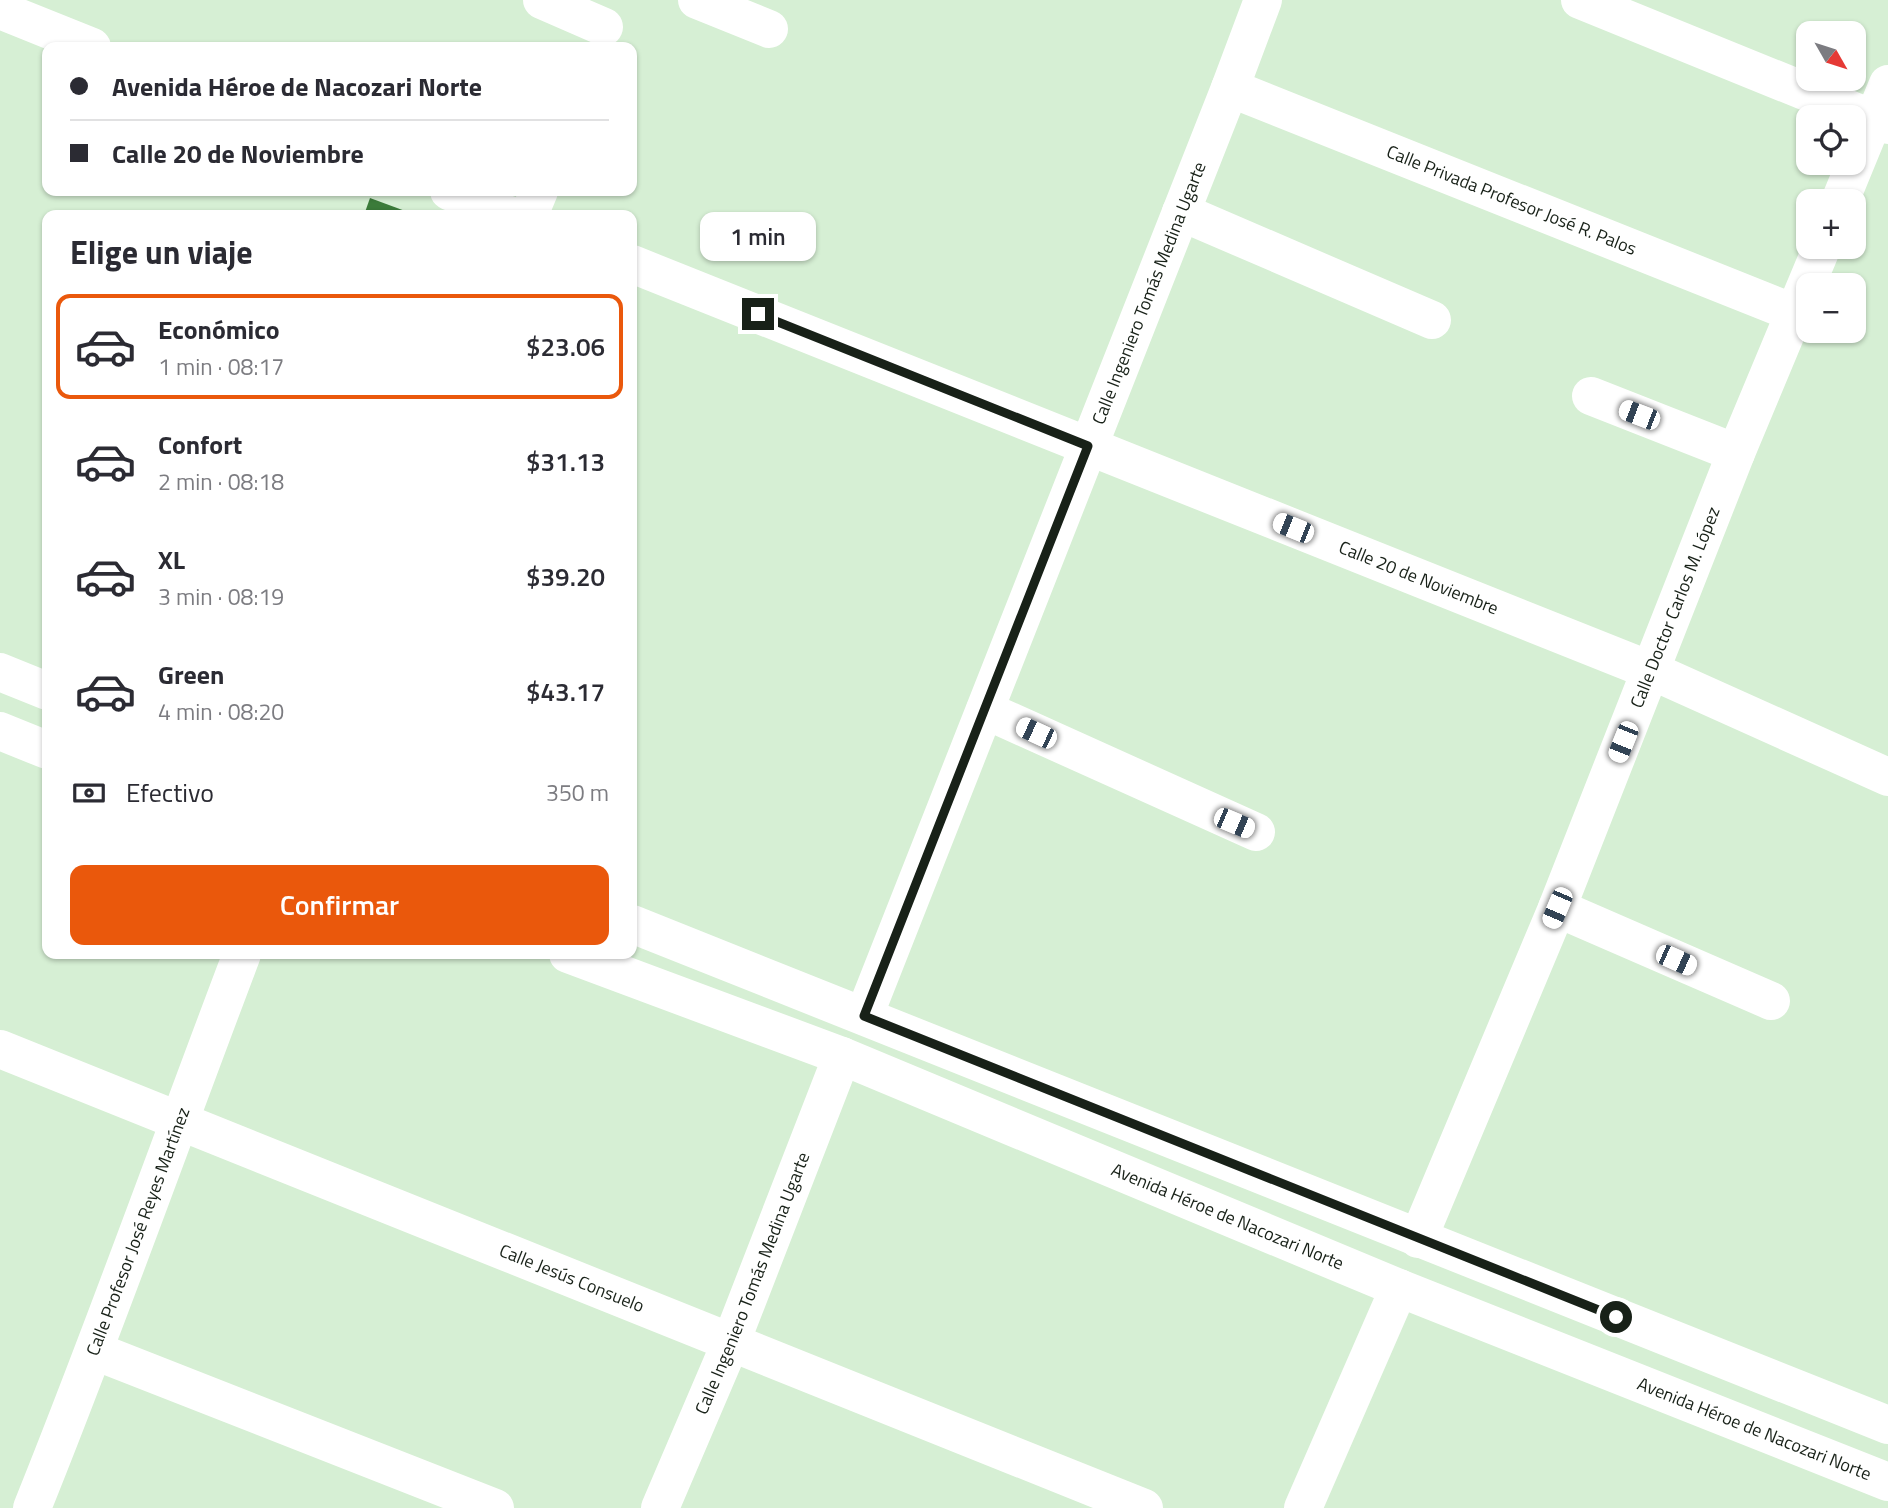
<!DOCTYPE html>
<html lang="es">
<meta charset="utf-8">
<style>
:root{--surface:#fff;--page:#f2f2f3;--text:#2b2b33;--muted:#7c7c81;--line:#e1e1e2;--accent:#ea580c}
body{margin:0;font-family:"Titillium Web",sans-serif;background:var(--page);color:var(--text);height:100vh;display:flex;flex-direction:column;font-size:26px;white-space:nowrap}
*{box-sizing:border-box;margin:0}
p{font-size:23px;color:var(--muted)}
.icon{flex:none;width:38px;height:38px;fill:none;stroke:currentColor;stroke-width:2;stroke-linecap:round;stroke-linejoin:round}
.map{position:relative;flex:1;overflow:hidden}
.sheet{position:absolute;left:42px;top:210px;width:595px;height:749px;display:flex;flex-direction:column;background:var(--surface);border-radius:14px;box-shadow:0 2px 5px #0004}
.sheet>*{flex:none}
.banner{position:absolute;left:42px;top:42px;width:595px;height:154px;border-radius:14px;box-shadow:0 2px 5px #0004;display:grid;align-content:center;height:154px;padding:0 28px;background:var(--surface)}
.needle{width:46px;rotate:129deg}
.fabs{position:absolute;left:1796px;top:21px;display:grid;gap:14px}
.fabs a{display:grid;place-items:center;width:70px;height:70px;border-radius:14px;background:var(--surface);box-shadow:0 2px 5px #0004;font-size:35px}
.end{position:absolute;width:32px;height:32px;margin:-16px;border:9px solid #182118;background:#fff;box-shadow:0 0 0 4px #fff}
.from{border-radius:50%}
.bubble{position:absolute;height:49px;border-radius:14px;background:var(--surface);box-shadow:0 2px 5px #0004;font-size:23px;font-weight:600;line-height:49px;text-align:center}
.car{position:absolute;width:21px;height:42px;margin:-21px -10px;border-radius:9px;box-shadow:0 0 5px 2px #0007;background:linear-gradient(#fff 24%,#345 0 40%,#fff 0 76%,#345 0 86%,#fff 0)}
.banner b{display:flex;align-items:center;gap:24px;height:66px;font-size:26px}
.banner b+b{border-top:2px solid var(--line)}
.banner i{width:18px;height:18px;background:var(--text)}
ul{padding:0;list-style:none}
li{display:flex;align-items:center;gap:21px;height:105px;margin:0 14px 10px;padding:0 14px;border:4px solid transparent;border-radius:14px}
li div{flex:1}
li b{display:block;font-size:26px}
li em{font-style:normal;font-weight:600}
li.current{border-color:var(--accent)}
li>.icon{width:63px;height:63px;stroke-width:1.5}
h2{padding:0 28px;font-size:32px;line-height:84px}
.pay{display:flex;align-items:center;gap:18px;height:77px;padding:0 28px;font-size:26px}
.pay p{margin-inline-start:auto}
.button{display:flex;gap:14px;margin-top:auto;padding:14px 28px}
.button a{flex:1;height:80px;border-radius:14px;background:var(--accent);color:#fff;font-size:28px;font-weight:600;line-height:80px;text-align:center}
.map>svg:first-child{display:block}
.building{fill:#3b7b3a}
.lines{fill:none;stroke-linecap:round;stroke-linejoin:round}
.minor{stroke:#fff;stroke-width:38}
.major{stroke:#fff;stroke-width:38}
.route{stroke:#182118;stroke-width:9}
.labels{text-anchor:middle;stroke-width:6;stroke-linejoin:round;paint-order:stroke}
.street-label{font-size:18px;fill:#182118;stroke:#fff}
</style>
<div class="map">
<svg width="1888" height="1508" viewBox="0 0 1888 1508">
<rect width="100%" height="100%" fill="#d6efd4"/>
<polygon class="building" points="370,198 416,215 364,215"/>
<g class="lines">
<g class="minor">
<polyline points="542,0 604,27"/>
<polyline points="697,0 769,29"/>
<polyline points="1580,0 1888,125"/>
<polyline points="0,10 92,47"/>
<path id="s1" d="M 1230,88 L 1794,313"/>
<polyline points="449,191 509,215"/>
<polyline points="1840,201 1888,84"/>
<polyline points="1181,212 1432,320"/>
<polyline points="529,215 539,191"/>
<path id="s2" d="M 632,264 L 1652,671 L 1888,777"/>
<polyline points="1591,396 1736,453"/>
<polyline points="985,710 1256,832"/>
<polyline points="1557,908 1771,1001"/>
<path id="s3" d="M 864,1016 L 1230,88 L 1263,0"/>
<path id="s4" d="M 0,1049 L 1144,1508"/>
<path id="s5" d="M 1418,1239 L 1557,908 L 1736,453 L 1822,247"/>
<polyline points="95,1351 495,1508"/>
<path id="s6" d="M 32,1508 C 106,1325 172,1138 242,954"/>
<path id="s7" d="M 660,1508 L 731,1342 L 842,1056"/>
<polyline points="1303,1508 1399,1288"/>
</g>
<g class="major">
<polyline points="0,672 47,691"/>
<polyline points="0,731 47,750"/>
<polyline points="632,924 1888,1425"/>
<path id="s8" d="M 568,954 L 842,1056 L 1399,1288 L 1888,1482"/>
</g>
</g>
<g class="lines">
<polyline class="route" points="758,314 1088,446 864,1016 1616,1317"/>
</g>
<g class="labels">
<g class="street-label">
<text dy="6" stroke="none"><textPath href="#s1" startOffset="303">Calle Privada Profesor José R. Palos</textPath></text>
<text dy="6" stroke="none"><textPath href="#s3" startOffset="777">Calle Ingeniero Tomás Medina Ugarte</textPath></text>
<text dy="6" stroke="none"><textPath href="#s2" startOffset="847">Calle 20 de Noviembre</textPath></text>
<text dy="6" stroke="none"><textPath href="#s5" startOffset="682">Calle Doctor Carlos M. López</textPath></text>
<text dy="6" stroke="none"><textPath href="#s8" startOffset="710">Avenida Héroe de Nacozari Norte</textPath></text>
<text dy="6" stroke="none"><textPath href="#s6" startOffset="296">Calle Profesor José Reyes Martínez</textPath></text>
<text dy="6" stroke="none"><textPath href="#s4" startOffset="616">Calle Jesús Consuelo</textPath></text>
<text dy="6" stroke="none"><textPath href="#s7" startOffset="243">Calle Ingeniero Tomás Medina Ugarte</textPath></text>
<text dy="6" stroke="none"><textPath href="#s8" startOffset="1278">Avenida Héroe de Nacozari Norte</textPath></text>
</g>
</g>
</svg>
<div class="fabs">
<a><svg class="needle" viewBox="-14 -14 28 28"><path d="M0-13l5 13h-10z" fill="#e53935"/><path d="M0 13l5-13h-10z" fill="#7c7c81"/></svg></a>
<a><svg class="icon" aria-label="locate" viewBox="0 0 24 24"><circle cx="12" cy="12" r="6"/><path d="M12 2v4M12 18v4M2 12h4M18 12h4"/></svg></a>
<a>+</a>
<a>−</a>
</div>
<i class="end from" style="left:1616px;top:1317px"></i>
<i class="end" style="left:758px;top:314px"></i>
<div class="bubble" style="left:700px;top:212px;width:116px">1 min</div>
<i class="car" style="left:1639px;top:415px;rotate:291deg"></i>
<i class="car" style="left:1293px;top:528px;rotate:292deg"></i>
<i class="car" style="left:1036px;top:733px;rotate:295deg"></i>
<i class="car" style="left:1623px;top:742px;rotate:202deg"></i>
<i class="car" style="left:1234px;top:823px;rotate:113deg"></i>
<i class="car" style="left:1557px;top:908px;rotate:203deg"></i>
<i class="car" style="left:1676px;top:960px;rotate:114deg"></i>
<div class="banner">
<b><i class="from"></i>Avenida Héroe de Nacozari Norte</b>
<b><i></i>Calle 20 de Noviembre</b>
</div>
<section class="sheet">
<h2>Elige un viaje</h2>
<ul>
<li class="current"><svg class="icon" aria-label="car" viewBox="0 0 24 24"><path d="M5 17H2v-5l4-1 3-4h7l3 4 3 1v5h-3M9 17h6M6 11h13"/><circle cx="7" cy="17" r="2"/><circle cx="17" cy="17" r="2"/></svg><div><b>Económico</b><p>1 min · 08:17</p></div><em>$23.06</em></li>
<li><svg class="icon" aria-label="car" viewBox="0 0 24 24"><path d="M5 17H2v-5l4-1 3-4h7l3 4 3 1v5h-3M9 17h6M6 11h13"/><circle cx="7" cy="17" r="2"/><circle cx="17" cy="17" r="2"/></svg><div><b>Confort</b><p>2 min · 08:18</p></div><em>$31.13</em></li>
<li><svg class="icon" aria-label="car" viewBox="0 0 24 24"><path d="M5 17H2v-5l4-1 3-4h7l3 4 3 1v5h-3M9 17h6M6 11h13"/><circle cx="7" cy="17" r="2"/><circle cx="17" cy="17" r="2"/></svg><div><b>XL</b><p>3 min · 08:19</p></div><em>$39.20</em></li>
<li><svg class="icon" aria-label="car" viewBox="0 0 24 24"><path d="M5 17H2v-5l4-1 3-4h7l3 4 3 1v5h-3M9 17h6M6 11h13"/><circle cx="7" cy="17" r="2"/><circle cx="17" cy="17" r="2"/></svg><div><b>Green</b><p>4 min · 08:20</p></div><em>$43.17</em></li>
</ul>
<div class="pay"><svg class="icon" aria-label="cash" viewBox="0 0 24 24"><path d="M3 7h18v10H3z"/><circle cx="12" cy="12" r="2"/></svg>Efectivo<p>350 m</p></div>
<div class="button"><a>Confirmar</a></div>
</section>
</div>
